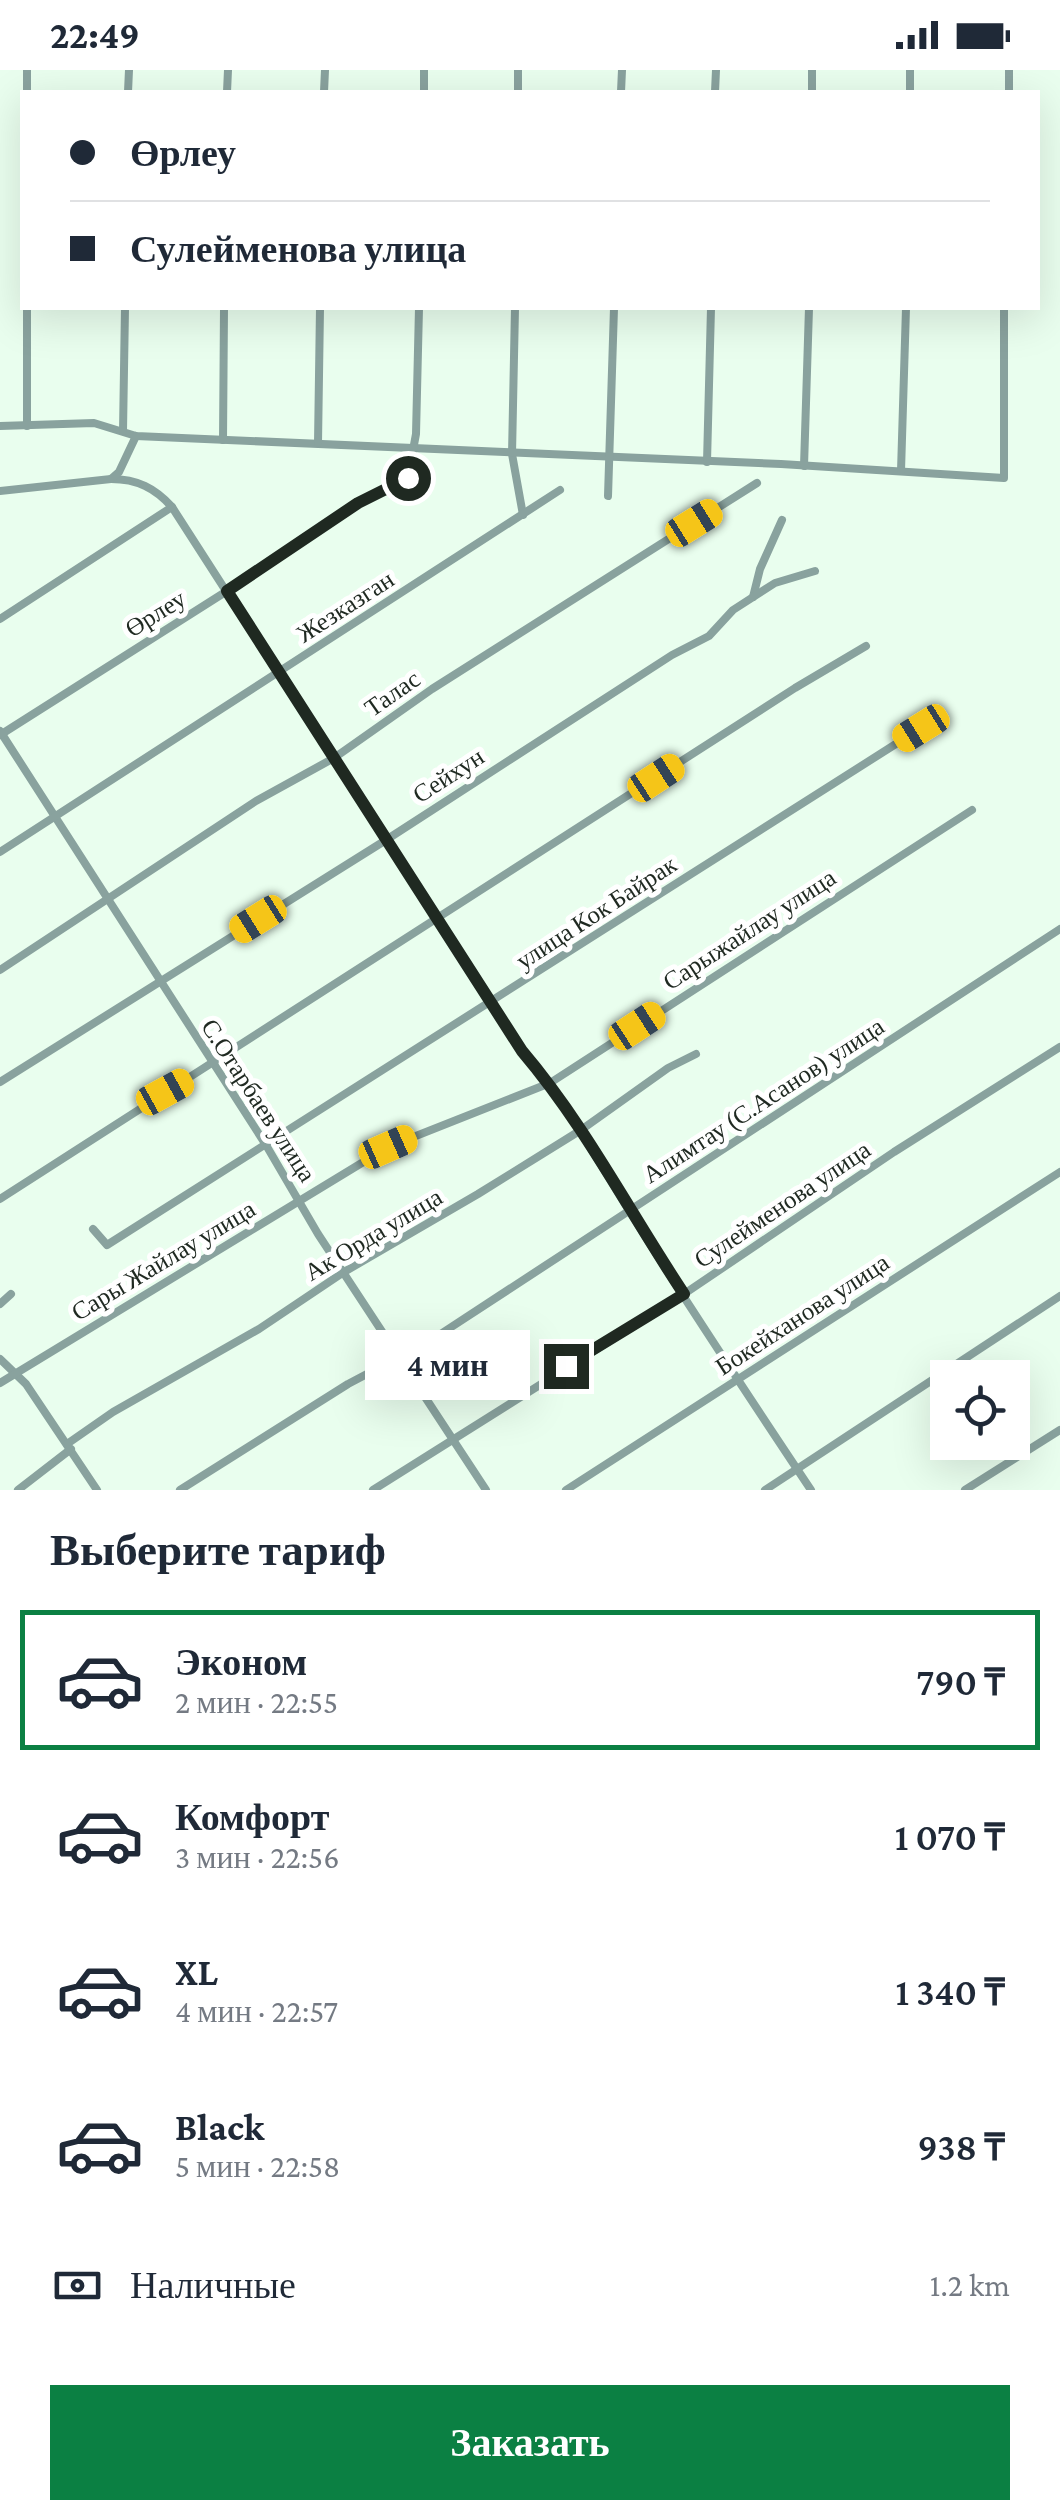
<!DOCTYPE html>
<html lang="ru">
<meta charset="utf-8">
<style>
:root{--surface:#fff;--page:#f2f2f3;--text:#1f2937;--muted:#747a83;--line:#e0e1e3;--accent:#0b8043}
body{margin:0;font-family:"Crimson Pro",serif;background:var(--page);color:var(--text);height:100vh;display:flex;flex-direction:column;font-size:38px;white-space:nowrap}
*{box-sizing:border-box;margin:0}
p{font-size:32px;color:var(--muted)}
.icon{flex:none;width:55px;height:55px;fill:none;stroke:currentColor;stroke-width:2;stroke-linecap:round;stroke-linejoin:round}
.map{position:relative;height:1420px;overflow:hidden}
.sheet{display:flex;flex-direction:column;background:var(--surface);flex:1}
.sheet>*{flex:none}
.top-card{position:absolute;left:20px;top:20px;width:1020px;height:220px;border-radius:0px;box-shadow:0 10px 40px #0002;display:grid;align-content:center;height:220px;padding:0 50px;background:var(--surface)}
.fabs{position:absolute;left:930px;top:1290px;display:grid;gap:20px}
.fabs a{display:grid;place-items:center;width:100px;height:100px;border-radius:0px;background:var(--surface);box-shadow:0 10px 40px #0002;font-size:50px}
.end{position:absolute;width:45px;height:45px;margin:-22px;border:12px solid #1f2921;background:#fff;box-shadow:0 0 0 5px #fff}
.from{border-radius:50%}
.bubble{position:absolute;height:70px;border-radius:0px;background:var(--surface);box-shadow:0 10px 40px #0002;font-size:32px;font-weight:600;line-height:70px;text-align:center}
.car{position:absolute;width:30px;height:60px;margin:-30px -15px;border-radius:12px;box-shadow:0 0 8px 2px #0007;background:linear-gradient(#f5c518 24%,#345 0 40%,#f5c518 0 76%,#345 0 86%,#f5c518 0)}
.top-card b{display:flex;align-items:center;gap:35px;height:95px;font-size:38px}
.top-card b+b{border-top:2px solid var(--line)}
.top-card i{width:25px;height:25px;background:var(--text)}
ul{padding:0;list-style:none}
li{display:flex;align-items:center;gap:30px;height:140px;margin:0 20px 15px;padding:0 30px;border:5px solid transparent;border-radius:0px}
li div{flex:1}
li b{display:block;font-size:38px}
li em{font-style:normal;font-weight:600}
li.current{border-color:var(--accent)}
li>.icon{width:90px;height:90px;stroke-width:1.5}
h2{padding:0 50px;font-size:45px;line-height:120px}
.pay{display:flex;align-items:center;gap:25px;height:110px;padding:0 50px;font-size:38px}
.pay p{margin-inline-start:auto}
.cta{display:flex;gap:20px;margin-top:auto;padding:20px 50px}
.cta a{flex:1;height:115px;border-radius:0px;background:var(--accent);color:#fff;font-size:40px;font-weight:600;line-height:115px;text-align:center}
.status{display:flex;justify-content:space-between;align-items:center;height:70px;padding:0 50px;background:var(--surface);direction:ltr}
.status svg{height:28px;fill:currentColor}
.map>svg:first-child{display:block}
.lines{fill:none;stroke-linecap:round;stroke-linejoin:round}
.minor{stroke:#89a29e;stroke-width:8}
.route{stroke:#1f2921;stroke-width:12}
.labels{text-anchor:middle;stroke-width:10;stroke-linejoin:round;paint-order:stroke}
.street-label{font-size:25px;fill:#1f2921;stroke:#fff}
</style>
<div class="status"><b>22:49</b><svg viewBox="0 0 49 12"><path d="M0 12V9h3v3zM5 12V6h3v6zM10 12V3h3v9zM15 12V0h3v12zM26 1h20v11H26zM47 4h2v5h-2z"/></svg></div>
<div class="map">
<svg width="1060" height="1420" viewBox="0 0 1060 1420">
<rect width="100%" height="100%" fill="#e9feee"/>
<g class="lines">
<g class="minor">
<polyline points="27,22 27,0"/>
<polyline points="128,22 129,0"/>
<polyline points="227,22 228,0"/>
<polyline points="324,22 325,0"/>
<polyline points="424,22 424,0"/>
<polyline points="518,22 518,0"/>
<polyline points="621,22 622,0"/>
<polyline points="715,22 716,0"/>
<polyline points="812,22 812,0"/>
<polyline points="910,22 910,0"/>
<polyline points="1009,22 1009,0"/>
<polyline points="27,238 27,356"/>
<polyline points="515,238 512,384 523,445"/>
<polyline points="0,356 94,353 136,366 781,394 1004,408 1004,238"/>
<polyline points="123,361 125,238"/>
<polyline points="223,370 224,238"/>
<polyline points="318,373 320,238"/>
<polyline points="707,392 711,238"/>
<polyline points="804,396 809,238"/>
<polyline points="901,401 906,238"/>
<path d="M 111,409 C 137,409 155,418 172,437 L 522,981 C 564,1030 594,1084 628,1139 C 687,1234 749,1327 811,1420"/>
<polyline points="0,421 111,409 119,402 136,366"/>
<polyline points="608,426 614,238"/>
<polyline points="753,527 760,499 782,450"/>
<polyline points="0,549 172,437"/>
<polyline points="0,661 266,1075 318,1164 486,1420"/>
<polyline points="0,665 227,521 358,433 408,407 416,364 419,238"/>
<polyline points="0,782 560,420"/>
<polyline points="0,900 256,731 334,688 432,619 757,413"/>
<polyline points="0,1012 386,770 672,585 709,566 733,540 775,513 815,501"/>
<polyline points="0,1129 795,618 866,576"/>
<polyline points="93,1159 107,1175 921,658"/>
<polyline points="0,1234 11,1224"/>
<polyline points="0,1289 26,1314 97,1420"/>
<polyline points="0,1313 388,1077 550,1013 972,740"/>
<polyline points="67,1374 113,1342 259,1259 344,1202 478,1124 581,1060 668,998 696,984"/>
<polyline points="18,1420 71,1379"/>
<polyline points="180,1420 348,1314 433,1269 1060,859"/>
<polyline points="373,1420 684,1224 894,1082 1060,977"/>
<polyline points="566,1420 1060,1102"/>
<polyline points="765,1420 1060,1226"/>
<polyline points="965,1420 1060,1360"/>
</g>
</g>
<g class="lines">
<path class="route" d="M 408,408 L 358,433 L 227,521 L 522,981 C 585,1055 630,1143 684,1224 L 566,1296"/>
</g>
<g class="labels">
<g class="street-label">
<text transform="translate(345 536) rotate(-33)" y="9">Жезказган</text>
<text transform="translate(155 543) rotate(-32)" y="9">Өрлеу</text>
<text transform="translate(392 623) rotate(-35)" y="9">Талас</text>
<text transform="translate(448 705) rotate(-33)" y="9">Сейхун</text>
<text transform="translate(596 842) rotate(-33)" y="9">улица Кок Байрак</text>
<text transform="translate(749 859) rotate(-33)" y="9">Сарыжайлау улица</text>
<text transform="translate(259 1030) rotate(57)" y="9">С.Отарбаев улица</text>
<text transform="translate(763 1030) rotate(-33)" y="9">Алимтау (С.Асанов) улица</text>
<text transform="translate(782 1134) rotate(-34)" y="9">Сулейменова улица</text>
<text transform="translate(373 1164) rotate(-31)" y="9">Ак Орда улица</text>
<text transform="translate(163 1190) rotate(-31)" y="9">Сары Жайлау улица</text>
<text transform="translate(802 1244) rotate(-33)" y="9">Бокейханова улица</text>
</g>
</g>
</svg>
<div class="fabs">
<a><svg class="icon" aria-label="locate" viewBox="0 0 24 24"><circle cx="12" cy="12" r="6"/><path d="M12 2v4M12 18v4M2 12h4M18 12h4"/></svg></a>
</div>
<i class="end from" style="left:408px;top:408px"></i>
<i class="end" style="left:566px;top:1296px"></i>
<div class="bubble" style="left:365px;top:1260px;width:165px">4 мин</div>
<i class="car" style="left:694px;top:453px;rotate:58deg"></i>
<i class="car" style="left:921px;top:658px;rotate:238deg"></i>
<i class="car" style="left:656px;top:708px;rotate:57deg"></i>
<i class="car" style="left:258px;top:849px;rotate:238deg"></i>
<i class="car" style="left:637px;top:956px;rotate:57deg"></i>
<i class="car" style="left:165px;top:1022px;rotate:61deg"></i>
<i class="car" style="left:388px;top:1077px;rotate:66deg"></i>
<div class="top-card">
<b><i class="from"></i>Өрлеу</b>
<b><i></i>Сулейменова улица</b>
</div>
</div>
<section class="sheet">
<h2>Выберите тариф</h2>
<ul>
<li class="current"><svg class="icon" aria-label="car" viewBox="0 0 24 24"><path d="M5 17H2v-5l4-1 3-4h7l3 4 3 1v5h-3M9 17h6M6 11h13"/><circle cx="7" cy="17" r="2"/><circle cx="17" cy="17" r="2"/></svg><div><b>Эконом</b><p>2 мин · 22:55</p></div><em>790 ₸</em></li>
<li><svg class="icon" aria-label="car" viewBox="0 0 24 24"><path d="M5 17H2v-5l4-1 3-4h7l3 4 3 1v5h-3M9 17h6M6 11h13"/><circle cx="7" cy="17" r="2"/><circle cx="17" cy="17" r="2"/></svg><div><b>Комфорт</b><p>3 мин · 22:56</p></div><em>1 070 ₸</em></li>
<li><svg class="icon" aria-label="car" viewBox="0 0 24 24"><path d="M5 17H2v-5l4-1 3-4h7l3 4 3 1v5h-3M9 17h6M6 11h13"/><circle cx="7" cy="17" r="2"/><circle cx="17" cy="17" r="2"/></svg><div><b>XL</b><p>4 мин · 22:57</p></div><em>1 340 ₸</em></li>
<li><svg class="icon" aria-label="car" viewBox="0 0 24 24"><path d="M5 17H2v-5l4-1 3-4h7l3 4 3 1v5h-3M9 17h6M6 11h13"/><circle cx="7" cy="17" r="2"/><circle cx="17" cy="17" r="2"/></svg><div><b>Black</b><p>5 мин · 22:58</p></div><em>938 ₸</em></li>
</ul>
<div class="pay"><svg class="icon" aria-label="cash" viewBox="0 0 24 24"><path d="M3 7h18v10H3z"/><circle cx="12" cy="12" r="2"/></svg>Наличные<p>1.2 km</p></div>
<div class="cta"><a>Заказать</a></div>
</section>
